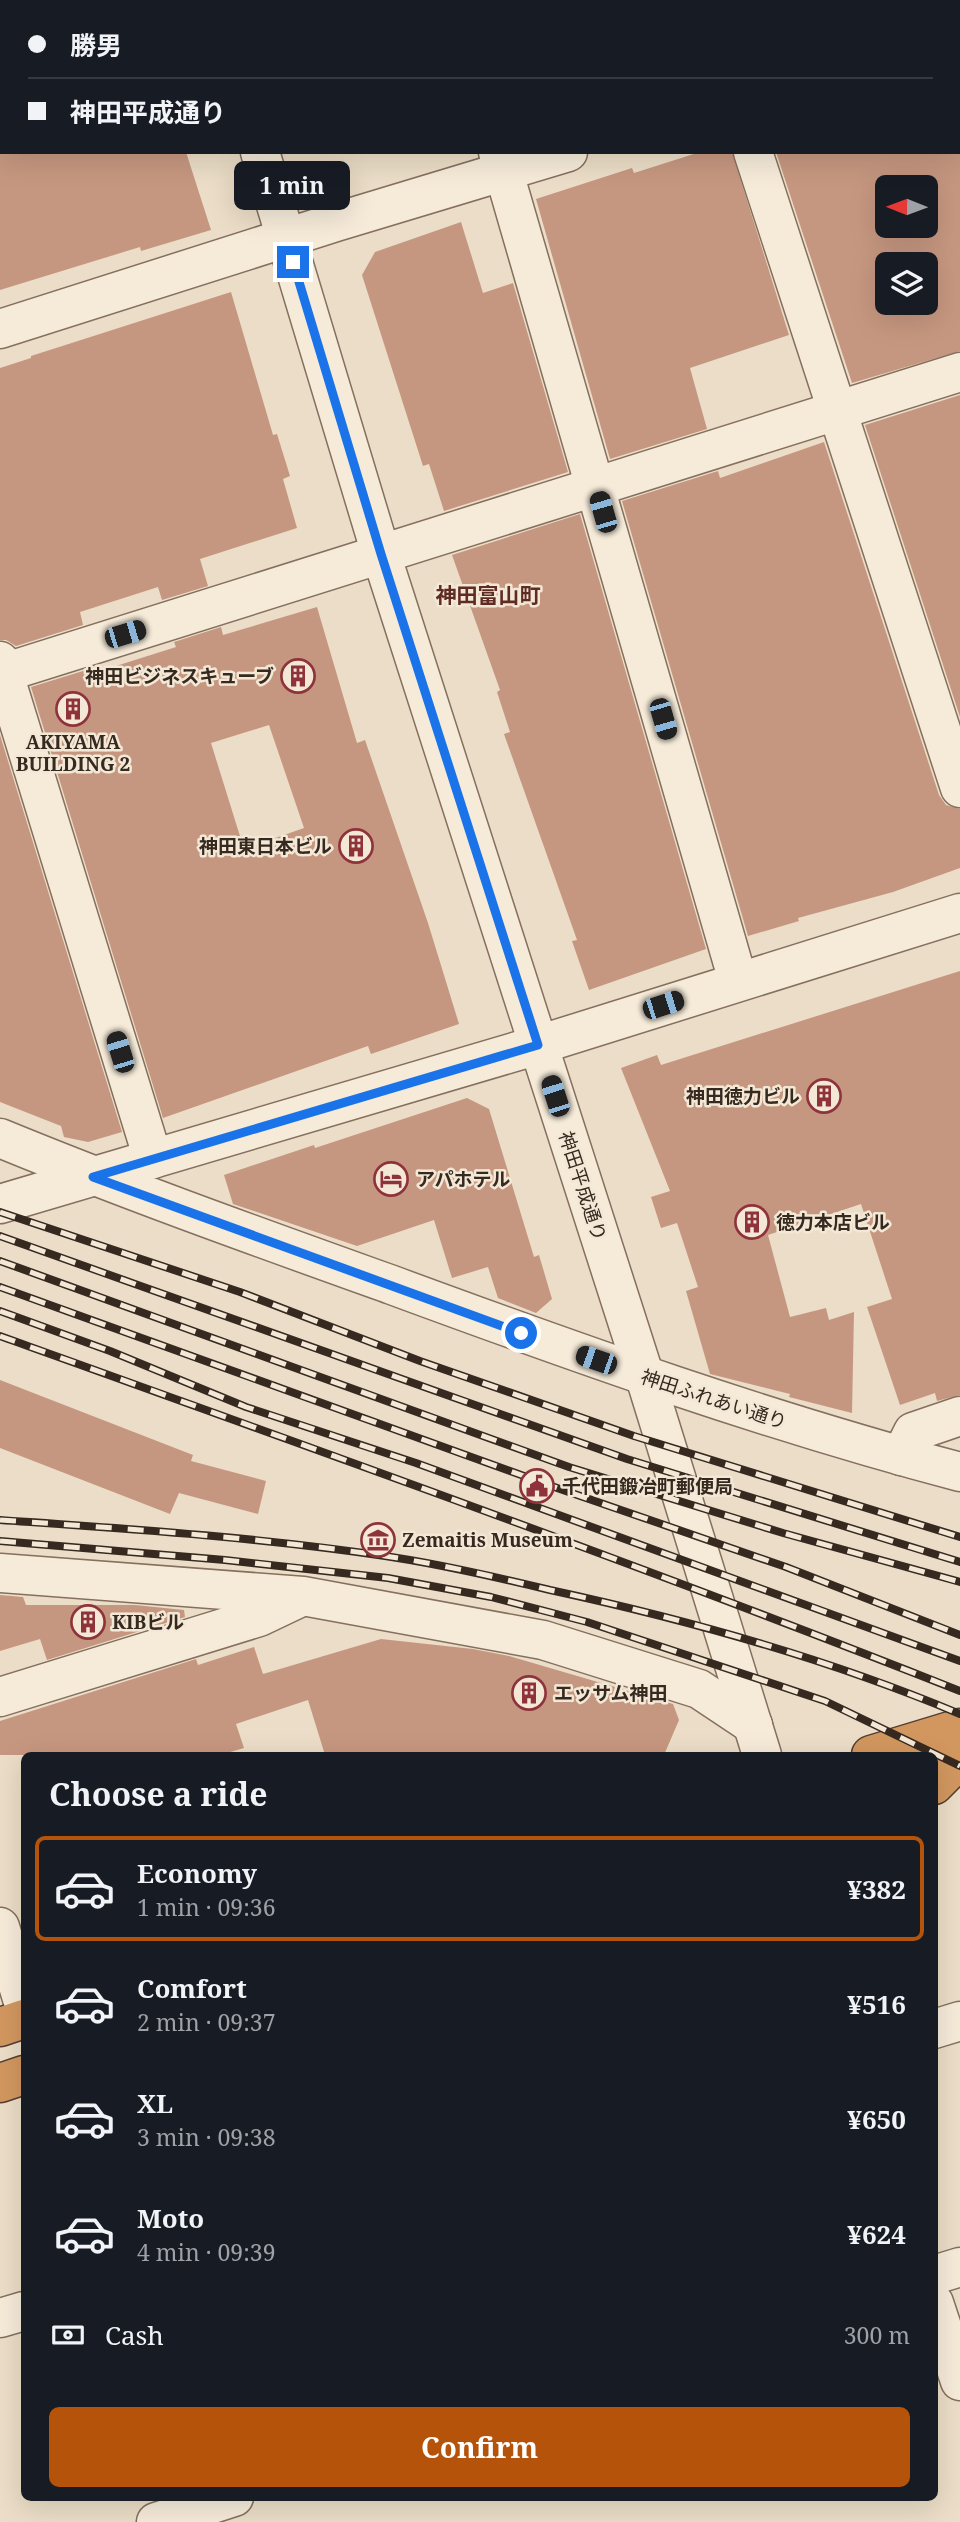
<!DOCTYPE html>
<meta charset="utf-8">
<style>
:root{--surface:#171b24;--page:#20242c;--text:#f1f3f6;--muted:#9ea1a6;--line:#363941;--accent:#b45309}
body{margin:0;font-family:"Noto Serif","Noto Sans JP",serif;background:var(--page);color:var(--text);height:100vh;display:flex;flex-direction:column;font-size:26px;white-space:nowrap}
*{box-sizing:border-box;margin:0}
p{font-size:23px;color:var(--muted)}
.icon{flex:none;width:38px;height:38px;fill:none;stroke:currentColor;stroke-width:2;stroke-linecap:round;stroke-linejoin:round}
.map{position:relative;flex:1;overflow:hidden}
.details{position:absolute;left:21px;top:1752px;width:917px;height:749px;display:flex;flex-direction:column;background:var(--surface);border-radius:10px;box-shadow:0 7px 28px #0002}
.details>*{flex:none}
.banner{position:absolute;left:0px;top:0px;width:961px;height:154px;box-shadow:0 7px 28px #0002;display:grid;align-content:center;height:154px;padding:0 28px;background:var(--surface)}
.needle{width:46px;rotate:271deg}
.controls{position:absolute;left:875px;top:175px;display:grid;gap:14px}
.controls a{display:grid;place-items:center;width:63px;height:63px;border-radius:10px;background:var(--surface);box-shadow:0 7px 28px #0002;font-size:35px}
.end{position:absolute;width:32px;height:32px;margin:-16px;border:9px solid #1a73e8;background:#fff;box-shadow:0 0 0 4px #fff}
.from{border-radius:50%}
.bubble{position:absolute;height:49px;border-radius:10px;background:var(--surface);box-shadow:0 7px 28px #0002;font-size:23px;font-weight:700;line-height:49px;text-align:center}
.car{position:absolute;width:21px;height:42px;margin:-21px -10px;border-radius:9px;box-shadow:0 0 5px 2px #0007;background:linear-gradient(#222 24%,#8ab4d8 0 40%,#222 0 76%,#8ab4d8 0 86%,#222 0)}
.banner b{display:flex;align-items:center;gap:24px;height:66px;font-size:26px}
.banner b+b{border-top:2px solid var(--line)}
.banner i{width:18px;height:18px;background:var(--text)}
ul{padding:0;list-style:none}
li{display:flex;align-items:center;gap:21px;height:105px;margin:0 14px 10px;padding:0 14px;border:4px solid transparent;border-radius:10px}
li div{flex:1}
li b{display:block;font-size:26px}
li em{font-style:normal;font-weight:700}
li.active{border-color:var(--accent)}
li>.icon{width:63px;height:63px;stroke-width:1.5}
h2{padding:0 28px;font-size:32px;line-height:84px}
.pay{display:flex;align-items:center;gap:18px;height:77px;padding:0 28px;font-size:26px}
.pay p{margin-inline-start:auto}
.cta{display:flex;gap:14px;margin-top:auto;padding:14px 28px}
.cta a{flex:1;height:80px;border-radius:10px;background:var(--accent);color:#fff;font-size:28px;font-weight:700;line-height:80px;text-align:center}
.map>svg:first-child{display:block}
.building{fill:#c69780;fill-rule:evenodd}
.lines{fill:none;stroke-linecap:round;stroke-linejoin:round}
.minor-casing{stroke:#856f5e;stroke-width:41}
.highway-casing{stroke:#533e31;stroke-width:41}
.minor{stroke:#f6ebd9;stroke-width:38}
.highway{stroke:#d2975f;stroke-width:38}
.rail-casing{stroke:#362920;stroke-width:8}
.rail{stroke:#f3e8d6;stroke-width:5;stroke-dasharray:16;stroke-linecap:butt}
.route{stroke:#1a73e8;stroke-width:9}
.labels{text-anchor:middle;stroke-width:5;stroke-linejoin:round;paint-order:stroke}
.poi-label{font-size:19px;font-weight:bold;fill:#362920;stroke:#f3e8d6;text-anchor:start}
.street-label{font-size:19px;fill:#362920;stroke:#f3e8d6}
.neighbourhood-label{font-size:21px;font-weight:bold;fill:#5f2b23;stroke:#f3e8d6}
</style>
<div class="map">
<svg width="960" height="2522" viewBox="0 0 960 2522">
<rect width="100%" height="100%" fill="#ebddc7"/>
<g class="building">
<polygon points="0,152 186,152 211,230 141,251 140,247 0,290"/>
<polygon points="700,152 732,152 789,335 690,368 707,429 610,459 536,199 632,168 634,173"/>
<path d="M 776,152 L 960,152 L 960,351 L 852,383 ZM 887,187 L 926,187 L 926,226 L 887,226 ZM 887,264 L 926,264 L 926,303 L 887,303 Z"/>
<polygon points="461,222 483,293 513,283 568,472 444,511 429,464 423,466 362,275 375,252"/>
<polygon points="231,292 273,435 277,434 290,476 283,479 297,528 200,559 208,586 162,600 158,587 80,612 83,625 16,646 6,640 0,640 0,368 31,358 31,356"/>
<polygon points="960,395 960,717 865,425"/>
<polygon points="824,442 939,795 946,805 960,809 960,868 893,892 798,918 799,921 748,936 622,501 718,471 720,478"/>
<polygon points="580,514 706,949 589,990 572,941 577,940 504,734 510,732 497,692 500,690 452,555"/>
<path d="M 317,607 L 357,743 L 365,740 L 428,923 L 459,1024 L 371,1054 L 368,1046 L 163,1118 L 31,687 L 96,667 L 97,672 L 176,647 L 174,642 L 221,627 L 223,635 ZM 269,725 L 304,828 L 244,849 L 211,743 Z"/>
<polygon points="0,735 122,1132 88,1142 64,1137 61,1126 0,1102"/>
<polygon points="960,971 960,1395 937,1401 935,1393 900,1405 867,1307 892,1299 861,1204 768,1235 790,1317 826,1308 829,1320 854,1312 852,1413 789,1397 790,1394 710,1374 686,1291 698,1287 677,1223 661,1228 651,1197 670,1191 621,1068 657,1055 661,1065"/>
<polygon points="467,1098 489,1109 534,1257 539,1255 552,1299 536,1313 498,1298 488,1267 452,1278 434,1220 357,1246 233,1204 224,1175 314,1145 315,1148"/>
<polygon points="0,1380 193,1455 191,1461 266,1481 258,1514 179,1493 170,1514 0,1448"/>
<polygon points="0,1595 23,1597 26,1605 135,1605 184,1610 185,1617 47,1660 40,1639 0,1651"/>
<polygon points="381,1639 473,1649 509,1656 673,1704 679,1720 664,1755 325,1755 308,1700 236,1724 244,1748 220,1755 0,1755 0,1721 196,1659 198,1665 254,1647 263,1674"/>
</g>
<g class="lines">
<g class="minor-casing">
<g id="minor">
<polyline points="214,0 214,2"/>
<polyline points="457,0 457,2"/>
<polyline points="959,30 960,30"/>
<polyline points="260,152 381,554 645,1377 762,1755"/>
<polyline points="498,152 738,981"/>
<polyline points="753,152 960,788"/>
<polyline points="0,329 336,222 568,152"/>
<polyline points="0,661 153,1159"/>
<polyline points="0,674 960,372"/>
<path d="M 0,1138 C 129,1191 261,1238 392,1285 C 579,1354 767,1421 960,1472"/>
<polyline points="0,1204 538,1045 960,913"/>
<polyline points="901,1456 913,1432 960,1416"/>
<polyline points="0,1573 303,1596 543,1640 699,1689 753,1725"/>
<polyline points="0,1697 259,1617 301,1597"/>
<polyline points="0,1927 24,2005"/>
<polyline points="934,2029 960,2021"/>
<polyline points="934,2275 960,2267"/>
<polyline points="934,2303 960,2381"/>
<polyline points="0,2318 24,2311"/>
<polyline points="156,2522 234,2497"/>
</g>
</g>
<g class="highway-casing">
<g id="highway">
<polyline points="871,1755 960,1728"/>
<polyline points="934,1785 960,1759"/>
<polyline points="0,2027 24,2019"/>
<polyline points="0,2083 24,2075"/>
</g>
</g>
<use href="#minor" class="minor"/>
<use href="#highway" class="highway"/>
<g class="rail-casing">
<g id="rail">
<polyline points="0,1212 240,1292 420,1361 634,1436 960,1537"/>
<polyline points="0,1236 627,1459 960,1562"/>
<polyline points="0,1261 569,1467 783,1533 960,1582"/>
<polyline points="0,1287 560,1489 786,1567 960,1635"/>
<polyline points="0,1311 110,1351 246,1407 416,1463 960,1661"/>
<path d="M 0,1336 C 321,1451 643,1566 960,1691"/>
<path d="M 0,1520 C 129,1529 257,1537 385,1556 C 440,1564 496,1577 550,1590 C 689,1620 829,1659 960,1714"/>
<polyline points="0,1541 225,1560 388,1578 491,1597 587,1622 825,1701 960,1766"/>
</g>
</g>
<use href="#rail" class="rail"/>
</g>
<g class="lines">
<polyline class="route" points="293,262 381,554 538,1045 93,1177 521,1333"/>
</g>
<defs>
<g id="building-ring" transform="scale(1.75)"><circle r="9.5" fill="#f3e8d6" stroke="#8f333b" stroke-width="1.5"/><path d="M-4-6H4V6H1V3H-1V6H-4ZM-2.5-4.3h1.7v1.8h-1.7ZM.8-4.3h1.7v1.8H.8ZM-2.5-1h1.7V.8h-1.7ZM.8-1h1.7V.8H.8Z" fill="#8f333b"/></g>
<g id="hotel-ring" transform="scale(1.75)"><circle r="9.5" fill="#f3e8d6" stroke="#8f333b" stroke-width="1.5"/><path d="M-6-4.5h1.5V1H6V5H4.5V3h-9V5H-6ZM-4 0a1.8 1.8 0 1 1 3.6 0ZM.5 0V-2.5h3Q6-2.5 6 0Z" fill="#8f333b"/></g>
<g id="civic-ring" transform="scale(1.75)"><circle r="9.5" fill="#f3e8d6" stroke="#8f333b" stroke-width="1.5"/><path d="M-.6-6.5H3V-4.5H.6V-3L4-1V1h2V6H-6V1h2V-1L-.6-3ZM-1.2 2.5V6h2.4V2.5Z" fill="#8f333b"/></g>
<g id="museum-ring" transform="scale(1.75)"><circle r="9.5" fill="#f3e8d6" stroke="#8f333b" stroke-width="1.5"/><path d="M0-6L6-3V-2H-6V-3ZM-5-1h2V3h-2ZM-1-1h2V3h-2ZM3-1h2V3H3ZM-6 4H6V6H-6Z" fill="#8f333b"/></g>
</defs>
<g fill-rule="evenodd">
<use href="#building-ring" x="298" y="676"/>
<use href="#building-ring" x="73" y="709"/>
<use href="#building-ring" x="356" y="846"/>
<use href="#building-ring" x="824" y="1096"/>
<use href="#hotel-ring" x="391" y="1179"/>
<use href="#building-ring" x="752" y="1222"/>
<use href="#civic-ring" x="537" y="1486"/>
<use href="#museum-ring" x="378" y="1540"/>
<use href="#building-ring" x="88" y="1622"/>
<use href="#building-ring" x="529" y="1693"/>
</g>
<g class="labels">
<g class="poi-label">
<text x="274" y="683" text-anchor="end">神田ビジネスキューブ</text>
<text x="73" y="749" text-anchor="middle">AKIYAMA<tspan x="73" dy="22">BUILDING 2</tspan></text>
<text x="332" y="853" text-anchor="end">神田東日本ビル</text>
<text x="800" y="1103" text-anchor="end">神田徳力ビル</text>
<text x="416" y="1186">アパホテル</text>
<text x="776" y="1229">徳力本店ビル</text>
<text x="562" y="1493">千代田鍛冶町郵便局</text>
<text x="402" y="1547">Zemaitis Museum</text>
<text x="112" y="1629">KIBビル</text>
<text x="554" y="1700">エッサム神田</text>
</g>
<g class="street-label">
<text transform="translate(583 1186) rotate(72)" y="7">神田平成通り</text>
<text transform="translate(714 1399) rotate(18)" y="7">神田ふれあい通り</text>
</g>
<g class="neighbourhood-label">
<text x="488" y="603">神田富山町</text>
</g>
</g>
</svg>
<div class="controls">
<a><svg class="needle" viewBox="-14 -14 28 28"><path d="M0-13l5 13h-10z" fill="#e53935"/><path d="M0 13l5-13h-10z" fill="#9ea1a6"/></svg></a>
<a><svg class="icon" aria-label="layers" viewBox="0 0 24 24"><path d="M12 4l9 5-9 5-9-5zM3 14l9 5 9-5"/></svg></a>
</div>
<i class="end from" style="left:521px;top:1333px"></i>
<i class="end" style="left:293px;top:262px"></i>
<div class="bubble" style="left:234px;top:161px;width:116px">1 min</div>
<i class="car" style="left:603px;top:512px;rotate:344deg"></i>
<i class="car" style="left:125px;top:634px;rotate:73deg"></i>
<i class="car" style="left:663px;top:719px;rotate:164deg"></i>
<i class="car" style="left:663px;top:1005px;rotate:72deg"></i>
<i class="car" style="left:120px;top:1052px;rotate:343deg"></i>
<i class="car" style="left:555px;top:1096px;rotate:342deg"></i>
<i class="car" style="left:596px;top:1360px;rotate:289deg"></i>
<div class="banner">
<b><i class="from"></i>勝男</b>
<b><i></i>神田平成通り</b>
</div>
<section class="details">
<h2>Choose a ride</h2>
<ul>
<li class="active"><svg class="icon" aria-label="car" viewBox="0 0 24 24"><path d="M5 17H2v-5l4-1 3-4h7l3 4 3 1v5h-3M9 17h6M6 11h13"/><circle cx="7" cy="17" r="2"/><circle cx="17" cy="17" r="2"/></svg><div><b>Economy</b><p>1 min · 09:36</p></div><em>¥382</em></li>
<li><svg class="icon" aria-label="car" viewBox="0 0 24 24"><path d="M5 17H2v-5l4-1 3-4h7l3 4 3 1v5h-3M9 17h6M6 11h13"/><circle cx="7" cy="17" r="2"/><circle cx="17" cy="17" r="2"/></svg><div><b>Comfort</b><p>2 min · 09:37</p></div><em>¥516</em></li>
<li><svg class="icon" aria-label="car" viewBox="0 0 24 24"><path d="M5 17H2v-5l4-1 3-4h7l3 4 3 1v5h-3M9 17h6M6 11h13"/><circle cx="7" cy="17" r="2"/><circle cx="17" cy="17" r="2"/></svg><div><b>XL</b><p>3 min · 09:38</p></div><em>¥650</em></li>
<li><svg class="icon" aria-label="car" viewBox="0 0 24 24"><path d="M5 17H2v-5l4-1 3-4h7l3 4 3 1v5h-3M9 17h6M6 11h13"/><circle cx="7" cy="17" r="2"/><circle cx="17" cy="17" r="2"/></svg><div><b>Moto</b><p>4 min · 09:39</p></div><em>¥624</em></li>
</ul>
<div class="pay"><svg class="icon" aria-label="cash" viewBox="0 0 24 24"><path d="M3 7h18v10H3z"/><circle cx="12" cy="12" r="2"/></svg>Cash<p>300 m</p></div>
<div class="cta"><a>Confirm</a></div>
</section>
</div>
